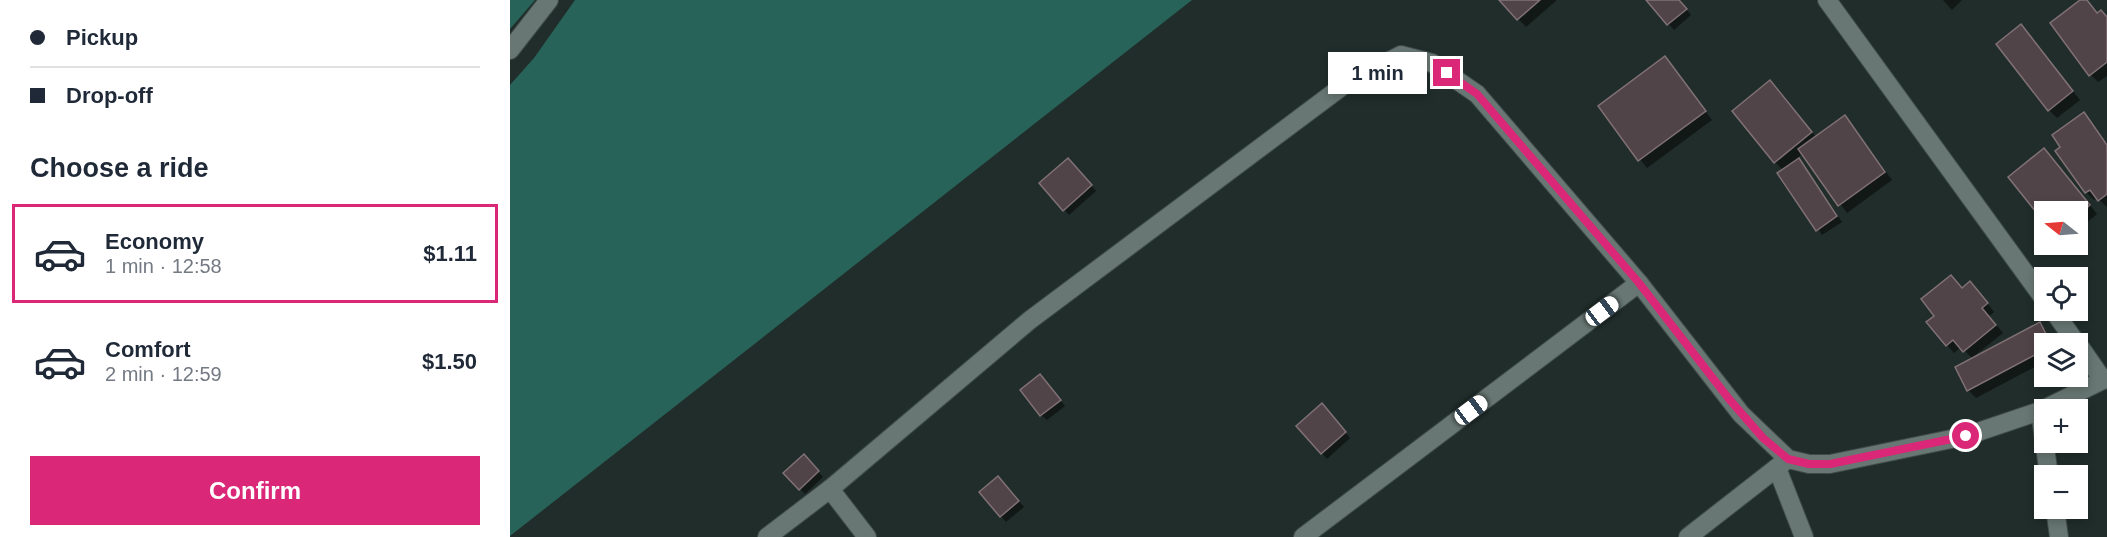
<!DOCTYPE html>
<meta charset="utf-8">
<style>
:root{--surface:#fff;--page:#f6f6f7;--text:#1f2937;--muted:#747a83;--line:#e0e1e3;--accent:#db2777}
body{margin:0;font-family:Arial,sans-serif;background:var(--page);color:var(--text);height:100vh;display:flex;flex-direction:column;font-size:22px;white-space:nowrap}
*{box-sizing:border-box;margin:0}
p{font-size:20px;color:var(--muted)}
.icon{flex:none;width:33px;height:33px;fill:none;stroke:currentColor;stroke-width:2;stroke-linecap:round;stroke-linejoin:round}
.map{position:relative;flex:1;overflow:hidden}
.sheet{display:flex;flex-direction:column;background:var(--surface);width:510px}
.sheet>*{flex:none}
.top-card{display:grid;align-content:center;height:132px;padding:0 30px;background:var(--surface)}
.needle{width:39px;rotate:287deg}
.fabs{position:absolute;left:1524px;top:201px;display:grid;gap:12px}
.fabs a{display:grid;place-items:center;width:54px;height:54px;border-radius:0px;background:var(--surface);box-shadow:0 3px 9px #0003;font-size:30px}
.end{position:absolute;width:27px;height:27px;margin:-14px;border:8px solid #db2777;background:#fff;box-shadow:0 0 0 3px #fff}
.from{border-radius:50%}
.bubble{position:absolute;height:42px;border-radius:0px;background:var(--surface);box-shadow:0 3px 9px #0003;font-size:20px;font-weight:700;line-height:42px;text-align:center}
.car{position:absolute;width:18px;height:36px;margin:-18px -9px;border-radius:8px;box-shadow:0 0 4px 2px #0007;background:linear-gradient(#fff 24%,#345 0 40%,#fff 0 76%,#345 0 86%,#fff 0)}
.top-card b{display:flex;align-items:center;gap:21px;height:57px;font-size:22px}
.top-card b+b{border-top:2px solid var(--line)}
.top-card i{width:15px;height:15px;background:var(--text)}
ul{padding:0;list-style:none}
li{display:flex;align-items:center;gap:18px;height:99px;margin:0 12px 9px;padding:0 18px;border:3px solid transparent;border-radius:0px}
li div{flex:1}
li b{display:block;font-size:22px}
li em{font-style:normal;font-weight:700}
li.on{border-color:var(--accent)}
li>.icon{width:54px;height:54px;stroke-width:1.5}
h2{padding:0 30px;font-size:27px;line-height:72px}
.button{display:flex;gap:12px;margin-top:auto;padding:12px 30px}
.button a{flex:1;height:69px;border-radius:0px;background:var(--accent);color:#fff;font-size:24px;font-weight:700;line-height:69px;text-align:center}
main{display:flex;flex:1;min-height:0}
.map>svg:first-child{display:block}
.forest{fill:#286359}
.shadow{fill:#0007}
.building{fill:#514448;stroke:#807175;stroke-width:1.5}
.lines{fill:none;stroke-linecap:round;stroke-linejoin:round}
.minor-casing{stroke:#3f4b48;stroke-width:20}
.tertiary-casing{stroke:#3f4b48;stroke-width:20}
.minor{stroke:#687773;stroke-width:18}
.tertiary{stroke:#687773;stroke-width:18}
.route{stroke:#db2777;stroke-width:8}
</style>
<main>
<section class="sheet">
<div class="top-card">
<b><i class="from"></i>Pickup</b>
<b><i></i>Drop-off</b>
</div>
<h2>Choose a ride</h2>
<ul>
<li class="on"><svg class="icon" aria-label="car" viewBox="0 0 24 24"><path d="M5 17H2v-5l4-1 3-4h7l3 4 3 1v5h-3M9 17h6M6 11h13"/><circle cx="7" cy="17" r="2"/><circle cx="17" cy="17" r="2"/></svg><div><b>Economy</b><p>1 min · 12:58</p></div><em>$1.11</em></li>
<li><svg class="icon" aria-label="car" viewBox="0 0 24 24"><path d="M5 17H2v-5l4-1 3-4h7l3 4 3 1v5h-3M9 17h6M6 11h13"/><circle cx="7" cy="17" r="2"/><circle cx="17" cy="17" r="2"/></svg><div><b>Comfort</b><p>2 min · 12:59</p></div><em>$1.50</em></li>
</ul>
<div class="button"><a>Confirm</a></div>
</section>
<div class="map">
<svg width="1597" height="537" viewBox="0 0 1597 537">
<rect width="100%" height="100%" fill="#202d2a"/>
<g class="forest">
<polygon points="0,0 25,0 0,29"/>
<polygon points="65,0 682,0 0,536 0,85 24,58"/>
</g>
<g class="shadow">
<polygon points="991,0 1047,0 1016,27"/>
<polygon points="1138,0 1168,0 1181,15 1164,30"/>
<polygon points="1433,0 1452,0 1442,10"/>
<polygon points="1572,0 1576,0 1588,14 1597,18 1597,76 1588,82 1581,75"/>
<polygon points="1518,34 1570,100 1547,118 1539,110"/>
<polygon points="1155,58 1202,120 1137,168 1090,106"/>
<polygon points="1267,89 1306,137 1335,117 1382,180 1337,213 1293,153 1287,158 1332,222 1312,235 1273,170 1265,162"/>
<polygon points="1574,114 1597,144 1597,207 1587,198 1584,200 1576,192 1547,151"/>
<polygon points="1542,158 1587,214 1568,230 1568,212 1534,212 1534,219 1500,177"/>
<polygon points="563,165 586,191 559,215 531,183"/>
<polygon points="1452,289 1468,291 1484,312 1479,316 1493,333 1463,357 1530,324 1544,344 1534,344 1534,362 1466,398 1458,390 1447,368 1463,359 1451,347 1444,353 1437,345"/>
<polygon points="530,376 555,406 537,420 531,415"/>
<polygon points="817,411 840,438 817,459 788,426"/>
<polygon points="294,456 313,477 295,494 276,473"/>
<polygon points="493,483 514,507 496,522 471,492"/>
</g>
<g class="building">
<polygon points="989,0 1030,0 1007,20"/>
<polygon points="1136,0 1169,0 1177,9 1157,25"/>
<polygon points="1570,0 1577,0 1587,13 1591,10 1597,17 1597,62 1579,76 1540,23"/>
<polygon points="1511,24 1563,91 1538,111 1486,44"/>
<polygon points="1155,56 1196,111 1128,161 1088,106"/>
<polygon points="1260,80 1302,132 1264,163 1222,111"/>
<polygon points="1574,112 1597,145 1597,194 1588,201 1580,190 1575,193 1545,151 1550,147 1542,135"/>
<polygon points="1335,115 1375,172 1328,206 1288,149"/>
<polygon points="1534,148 1580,205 1568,216 1568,212 1534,212 1534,222 1498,177"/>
<polygon points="558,158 582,185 553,211 529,183"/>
<polygon points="1289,158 1327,216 1306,231 1267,173"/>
<polygon points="1441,275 1452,288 1460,281 1478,303 1472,308 1486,325 1453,352 1443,340 1436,346 1416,322 1424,316 1411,299"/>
<polygon points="1530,322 1541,344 1534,344 1534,350 1457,391 1445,367"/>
<polygon points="530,374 551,400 530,416 510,390"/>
<polygon points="812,403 836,432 811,454 786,426"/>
<polygon points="294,454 309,471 289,490 273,473"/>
<polygon points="488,476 509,501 490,517 469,492"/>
</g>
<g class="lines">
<g class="minor-casing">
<g id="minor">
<polyline points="1317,0 1534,299"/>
<polyline points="0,50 39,0"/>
<polyline points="1543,310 1567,344"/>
<polyline points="1568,344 1593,380"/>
<polyline points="1530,411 1539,476"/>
<polyline points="1267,468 1294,537"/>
<polyline points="320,489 357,537"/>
<polyline points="1545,508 1549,537"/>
<polyline points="793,537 1129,283"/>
<polyline points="1178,537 1278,459"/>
</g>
</g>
<g class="tertiary-casing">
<polyline id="tertiary" points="257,537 320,489 520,320 838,82 891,55 922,63 967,94 1129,283 1231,414 1278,459 1299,464 1320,464 1456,436 1530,411 1597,378"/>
</g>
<use href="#minor" class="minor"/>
<use href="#tertiary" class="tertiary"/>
</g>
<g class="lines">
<polyline class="route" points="937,73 967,94 1129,283 1219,399 1253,438 1278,459 1299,464 1320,464 1456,436"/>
</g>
</svg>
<div class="fabs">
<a><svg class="needle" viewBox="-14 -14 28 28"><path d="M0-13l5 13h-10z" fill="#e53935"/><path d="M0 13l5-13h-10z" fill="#747a83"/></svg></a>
<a><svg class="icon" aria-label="locate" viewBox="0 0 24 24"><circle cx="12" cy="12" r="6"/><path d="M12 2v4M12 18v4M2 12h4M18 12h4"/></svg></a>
<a><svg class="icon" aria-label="layers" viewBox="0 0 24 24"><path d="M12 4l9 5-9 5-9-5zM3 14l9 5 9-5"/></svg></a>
<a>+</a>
<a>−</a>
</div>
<i class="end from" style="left:1456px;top:436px"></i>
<i class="end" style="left:937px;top:73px"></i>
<div class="bubble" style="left:818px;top:52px;width:99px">1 min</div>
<i class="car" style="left:1092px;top:311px;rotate:53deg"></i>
<i class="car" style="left:961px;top:410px;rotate:53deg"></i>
</div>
</main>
